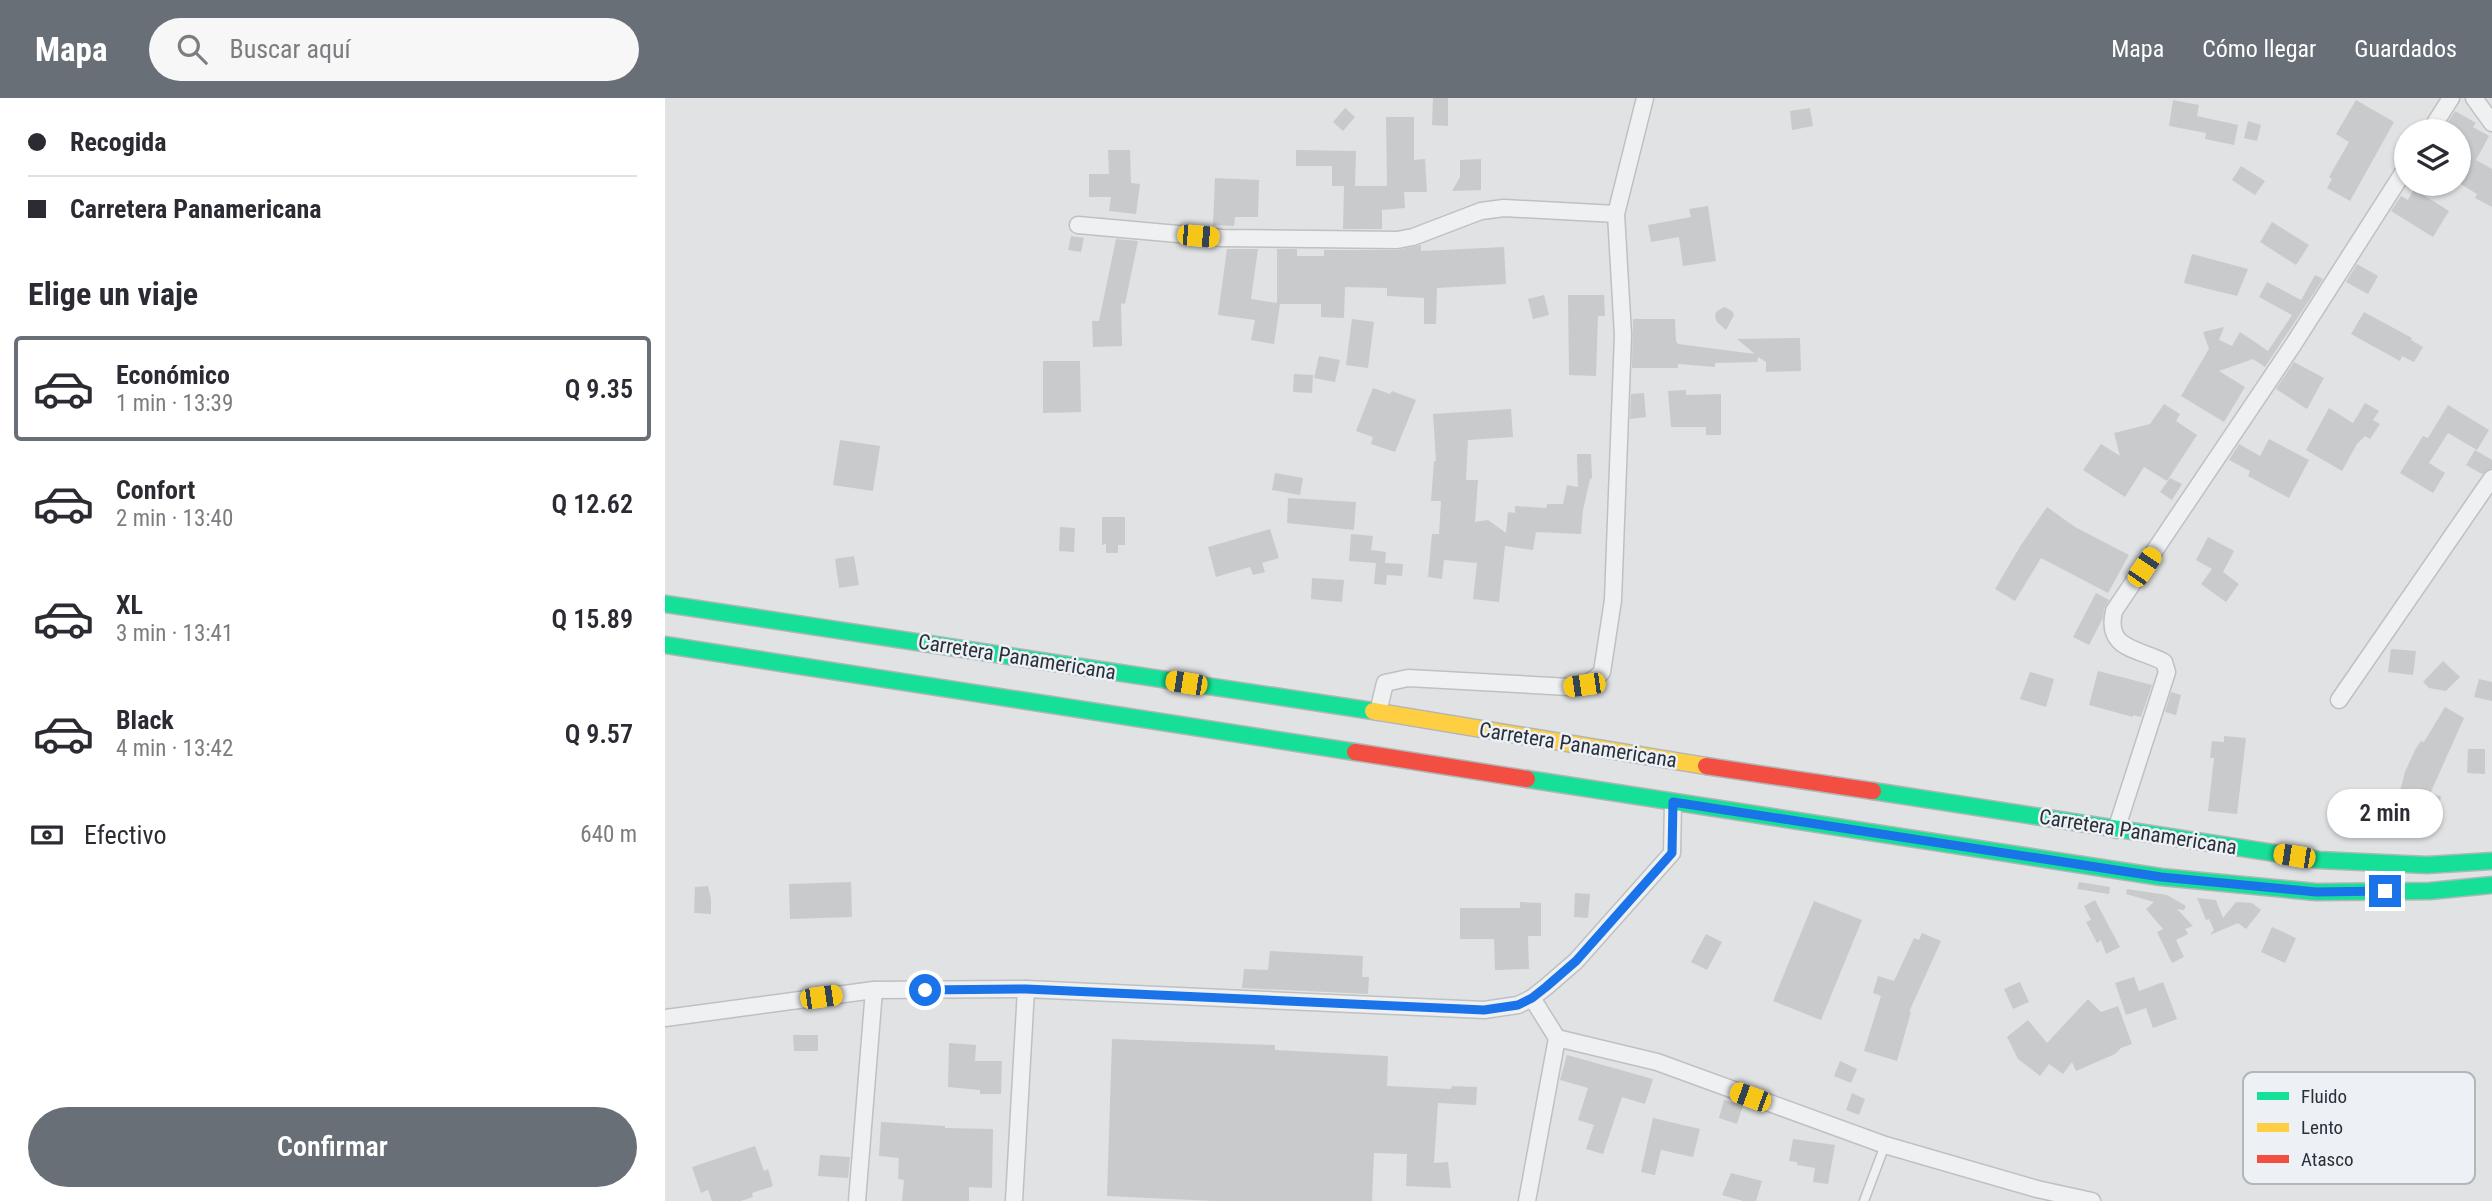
<!DOCTYPE html>
<html lang="es">
<meta charset="utf-8">
<style>
:root{--surface:#fff;--page:#f7f7f7;--text:#2b2b33;--muted:#7c7c81;--line:#e1e1e2;--accent:#686f76}
body{margin:0;font-family:"Roboto Condensed",sans-serif;background:var(--page);color:var(--text);height:100vh;display:flex;flex-direction:column;font-size:26px;white-space:nowrap}
*{box-sizing:border-box;margin:0}
p{font-size:23px;color:var(--muted)}
.icon{flex:none;width:38px;height:38px;fill:none;stroke:currentColor;stroke-width:2;stroke-linecap:round;stroke-linejoin:round}
.map{position:relative;flex:1;overflow:hidden}
.details{display:flex;flex-direction:column;background:var(--surface);width:665px}
.details>*{flex:none}
.top-card{display:grid;align-content:center;height:154px;padding:0 28px;background:var(--surface)}
.fabs{position:absolute;left:1729px;top:21px;display:grid;gap:14px}
.fabs a{display:grid;place-items:center;width:77px;height:77px;border-radius:50%;background:var(--surface);box-shadow:0 2px 5px #0004;font-size:35px}
.end{position:absolute;width:32px;height:32px;margin:-16px;border:9px solid #1a73e8;background:#fff;box-shadow:0 0 0 4px #fff}
.from{border-radius:50%}
.bubble{position:absolute;height:49px;border-radius:24px;background:var(--surface);box-shadow:0 2px 5px #0004;font-size:23px;font-weight:600;line-height:49px;text-align:center}
.car{position:absolute;width:21px;height:42px;margin:-21px -10px;border-radius:9px;box-shadow:0 0 5px 2px #0007;background:linear-gradient(#f5c518 24%,#345 0 40%,#f5c518 0 76%,#345 0 86%,#f5c518 0)}
.top-card b{display:flex;align-items:center;gap:24px;height:66px;font-size:26px}
.top-card b+b{border-top:2px solid var(--line)}
.top-card i{width:18px;height:18px;background:var(--text)}
ul{padding:0;list-style:none}
li{display:flex;align-items:center;gap:21px;height:105px;margin:0 14px 10px;padding:0 14px;border:4px solid transparent;border-radius:7px}
li div{flex:1}
li b{display:block;font-size:26px}
li em{font-style:normal;font-weight:600}
li.selected{border-color:var(--accent)}
li>.icon{width:63px;height:63px;stroke-width:1.5}
h2{padding:0 28px;font-size:32px;line-height:84px}
.pay{display:flex;align-items:center;gap:18px;height:77px;padding:0 28px;font-size:26px}
.pay p{margin-inline-start:auto}
.primary-button{display:flex;gap:14px;margin-top:auto;padding:14px 28px}
.primary-button a{flex:1;height:80px;border-radius:42px;background:var(--accent);color:#fff;font-size:28px;font-weight:600;line-height:80px;text-align:center}
header{display:flex;align-items:center;gap:42px;box-sizing:border-box;height:98px;padding:0 35px;background:var(--accent);color:#fff}
header strong{font-size:33px}
nav{display:flex;gap:38px;margin-inline-start:auto;font-size:24px}
.search{width:490px;height:63px;background:var(--page);display:flex;align-items:center;gap:18px;box-sizing:border-box;padding:0 24px;border-radius:38px;color:var(--muted);font-size:26px}
main{display:flex;flex:1;min-height:0}
.map>svg:first-child{display:block}
.building{fill:#c8cacc}
.lines{fill:none;stroke-linecap:round;stroke-linejoin:round}
.lane-casing{stroke:#bec0c2;stroke-width:11}
.street-casing{stroke:#bec0c2;stroke-width:19}
.fast-casing{stroke:#b2b5b8;stroke-width:19}
.slow-casing{stroke:#b2b5b8;stroke-width:19}
.jam-casing{stroke:#b2b5b8;stroke-width:19}
.lane{stroke:#eff0f1;stroke-width:8}
.street{stroke:#eff0f1;stroke-width:16}
.fast{stroke:#16e098;stroke-width:16}
.slow{stroke:#ffcf43;stroke-width:16}
.jam{stroke:#f24e42;stroke-width:16}
.route{stroke:#1a73e8;stroke-width:9}
.labels{text-anchor:middle;stroke-width:5;stroke-linejoin:round;paint-order:stroke}
.street-label{font-size:21px;fill:#28313b;stroke:#edf0f4}
.key{fill:#edf0f4;stroke:#b2b7bc;stroke-width:2}
.key-label{font-size:19px;fill:#28313b}
</style>
<header>
<strong>Mapa</strong>
<div class="search"><svg class="icon" aria-label="search" viewBox="0 0 24 24"><circle cx="10" cy="10" r="6"/><path d="M15 15l6 6"/></svg>Buscar aquí</div>
<nav><a>Mapa</a><a>Cómo llegar</a><a>Guardados</a></nav>
</header>
<main>
<section class="details">
<div class="top-card">
<b><i class="from"></i>Recogida</b>
<b><i></i>Carretera Panamericana</b>
</div>
<h2>Elige un viaje</h2>
<ul>
<li class="selected"><svg class="icon" aria-label="car" viewBox="0 0 24 24"><path d="M5 17H2v-5l4-1 3-4h7l3 4 3 1v5h-3M9 17h6M6 11h13"/><circle cx="7" cy="17" r="2"/><circle cx="17" cy="17" r="2"/></svg><div><b>Económico</b><p>1 min · 13:39</p></div><em>Q 9.35</em></li>
<li><svg class="icon" aria-label="car" viewBox="0 0 24 24"><path d="M5 17H2v-5l4-1 3-4h7l3 4 3 1v5h-3M9 17h6M6 11h13"/><circle cx="7" cy="17" r="2"/><circle cx="17" cy="17" r="2"/></svg><div><b>Confort</b><p>2 min · 13:40</p></div><em>Q 12.62</em></li>
<li><svg class="icon" aria-label="car" viewBox="0 0 24 24"><path d="M5 17H2v-5l4-1 3-4h7l3 4 3 1v5h-3M9 17h6M6 11h13"/><circle cx="7" cy="17" r="2"/><circle cx="17" cy="17" r="2"/></svg><div><b>XL</b><p>3 min · 13:41</p></div><em>Q 15.89</em></li>
<li><svg class="icon" aria-label="car" viewBox="0 0 24 24"><path d="M5 17H2v-5l4-1 3-4h7l3 4 3 1v5h-3M9 17h6M6 11h13"/><circle cx="7" cy="17" r="2"/><circle cx="17" cy="17" r="2"/></svg><div><b>Black</b><p>4 min · 13:42</p></div><em>Q 9.57</em></li>
</ul>
<div class="pay"><svg class="icon" aria-label="cash" viewBox="0 0 24 24"><path d="M3 7h18v10H3z"/><circle cx="12" cy="12" r="2"/></svg>Efectivo<p>640 m</p></div>
<div class="primary-button"><a>Confirmar</a></div>
</section>
<div class="map">
<svg width="1827" height="1103" viewBox="0 0 1827 1103">
<rect width="100%" height="100%" fill="#e0e2e4"/>
<g class="building">
<polygon points="768,0 783,0 783,28 767,27"/>
<polygon points="1508,2 1534,7 1532,18 1573,27 1569,47 1540,41 1541,35 1504,28"/>
<polygon points="1691,2 1729,24 1685,103 1662,90 1667,81 1664,79 1684,44 1671,36"/>
<polygon points="680,10 690,19 678,33 668,24"/>
<polygon points="1145,10 1148,28 1127,32 1125,13"/>
<polygon points="1790,13 1811,25 1808,29 1824,38 1811,62 1827,71 1827,109 1810,100 1812,96 1794,85 1794,33 1777,33"/>
<polygon points="721,19 749,19 749,62 760,61 762,94 739,94 740,110 717,112 717,131 678,131 679,88 687,88 667,88 667,68 631,68 631,52 691,53 690,88 722,88"/>
<polygon points="1583,23 1596,27 1592,43 1579,40"/>
<polygon points="443,52 465,52 466,85 475,86 471,116 444,113 446,99 424,99 424,76 444,76"/>
<polygon points="816,61 816,92 787,93 795,79 795,62"/>
<polygon points="1576,68 1600,83 1590,97 1567,82"/>
<polygon points="550,80 594,82 593,119 570,119 569,128 548,127"/>
<polygon points="1749,91 1784,113 1768,139 1726,113 1736,98 1743,102"/>
<polygon points="1043,108 1051,163 1018,168 1014,139 986,144 983,127 1026,119 1024,111"/>
<polygon points="1607,124 1644,147 1631,167 1595,144"/>
<polygon points="406,138 419,140 416,154 403,152"/>
<polygon points="451,141 473,143 460,206 456,205 457,248 428,249 427,223 434,223"/>
<polygon points="756,147 756,153 839,149 841,186 772,190 771,226 759,226 759,200 722,198 722,190 680,189 679,220 656,219 656,206 615,206 609,246 586,242 590,222 553,217 562,151 593,151 586,201 612,205 612,151 632,151 632,158 659,158 659,152 732,152"/>
<polygon points="1527,156 1583,171 1572,198 1519,185"/>
<polygon points="1692,166 1713,178 1703,196 1681,184"/>
<polygon points="1650,177 1658,181 1600,269 1588,261 1554,273 1580,289 1559,324 1516,298 1544,251 1538,234 1559,229 1554,242 1567,248 1575,234 1603,253 1627,217 1594,199 1602,184 1636,202"/>
<polygon points="879,197 884,217 868,221 863,201"/>
<polygon points="903,197 939,197 940,218 933,218 931,278 904,277"/>
<polygon points="1059,209 1067,213 1069,217 1061,232 1052,224 1050,219 1051,214"/>
<polygon points="1699,214 1747,240 1746,242 1758,249 1749,264 1737,258 1735,263 1686,236"/>
<polygon points="687,221 709,224 703,270 681,267"/>
<polygon points="968,221 1010,221 1011,243 1013,246 1090,256 1072,241 1135,240 1136,273 1101,274 1101,264 1093,259 1092,264 1050,265 1050,269 1013,266 1013,270 967,270"/>
<polygon points="654,258 675,262 670,284 649,280"/>
<polygon points="378,263 415,263 416,314 378,315"/>
<polygon points="1629,264 1659,280 1642,311 1611,291"/>
<polygon points="629,276 648,277 647,295 628,294"/>
<polygon points="708,290 725,296 727,293 751,302 730,354 706,346 708,339 691,333"/>
<polygon points="1021,292 1021,297 1056,296 1056,337 1041,337 1041,329 1006,329 1003,293"/>
<polygon points="979,295 981,319 965,321 966,296"/>
<polygon points="1700,305 1714,313 1708,322 1715,326 1705,341 1700,338 1692,346 1677,373 1641,352 1664,310 1688,325"/>
<polygon points="1499,306 1515,316 1511,323 1532,337 1502,383 1479,369 1460,399 1418,372 1436,346 1455,358 1449,335 1485,326"/>
<polygon points="1783,307 1824,332 1812,352 1783,335 1764,365 1780,375 1768,395 1735,375 1758,338 1763,340"/>
<polygon points="846,311 848,339 803,342 801,382 813,382 810,424 823,422 841,435 843,414 850,415 850,408 881,410 882,406 898,406 902,387 913,389 912,356 926,356 927,380 925,381 918,412 916,436 871,434 868,452 840,448 834,504 808,501 812,465 779,462 777,481 763,479 767,436 774,436 776,403 766,403 769,363 771,363 768,316"/>
<polygon points="1604,341 1644,362 1624,400 1583,378 1585,373 1564,362 1574,346 1595,358"/>
<polygon points="175,342 215,348 208,393 168,387"/>
<polygon points="1810,352 1827,362 1827,370 1817,376 1801,367"/>
<polygon points="610,375 638,380 635,397 607,392"/>
<polygon points="1505,380 1517,386 1507,402 1495,394"/>
<polygon points="623,400 691,404 689,432 622,425"/>
<polygon points="1382,409 1410,429 1464,457 1443,495 1376,460 1350,503 1330,491 1356,447"/>
<polygon points="437,419 460,419 460,447 453,447 453,455 441,455 441,446 437,447"/>
<polygon points="395,429 410,430 409,454 394,453"/>
<polygon points="605,431 614,460 597,465 600,474 588,477 585,469 551,479 543,449"/>
<polygon points="686,436 708,438 706,452 721,454 720,465 738,466 737,478 722,477 721,487 709,486 711,465 684,463"/>
<polygon points="1543,439 1569,453 1558,474 1574,486 1561,504 1536,486 1547,471 1531,462"/>
<polygon points="189,458 194,487 174,490 170,461"/>
<polygon points="647,480 679,482 677,504 646,501"/>
<polygon points="1431,495 1444,502 1439,511 1438,520 1424,547 1408,539"/>
<polygon points="1726,551 1751,553 1748,577 1723,574"/>
<polygon points="1778,563 1795,579 1781,593 1764,590 1758,584"/>
<polygon points="1433,573 1487,587 1476,619 1468,617 1468,619 1424,607"/>
<polygon points="1365,574 1389,581 1381,609 1355,601"/>
<polygon points="1814,581 1827,584 1827,603 1809,599"/>
<polygon points="1506,594 1516,597 1511,617 1500,614"/>
<polygon points="1780,609 1799,620 1765,696 1776,698 1769,732 1742,727 1744,720 1729,716 1740,674 1750,652 1756,643 1759,644"/>
<polygon points="1559,638 1581,640 1572,716 1543,713 1549,660 1545,660 1547,643 1559,644"/>
<polygon points="1803,651 1820,651 1820,676 1802,675"/>
<polygon points="186,784 187,819 125,821 124,786"/>
<polygon points="1414,784 1445,789 1444,796 1412,791"/>
<polygon points="43,788 46,801 46,816 29,815 30,789"/>
<polygon points="1462,791 1502,797 1521,808 1519,812 1512,811 1528,828 1520,831 1523,836 1511,842 1519,859 1507,865 1492,834 1498,831 1481,811 1489,804 1461,796"/>
<polygon points="910,795 925,796 923,820 909,819"/>
<polygon points="1532,800 1551,802 1558,820 1571,804 1587,805 1596,812 1581,831 1573,825 1545,837 1549,832 1544,821 1541,822"/>
<polygon points="1430,802 1455,849 1441,856 1436,842 1432,845 1421,824 1426,822 1419,808"/>
<polygon points="1149,803 1197,822 1156,922 1108,903"/>
<polygon points="855,804 876,805 876,838 863,838 864,871 830,872 829,841 795,841 795,810 855,810"/>
<polygon points="1607,829 1631,840 1620,865 1596,854"/>
<polygon points="1257,835 1276,843 1244,914 1246,914 1232,963 1199,953 1216,898 1208,895 1213,878 1229,883 1249,840 1254,842"/>
<polygon points="1041,836 1057,844 1042,872 1026,864"/>
<polygon points="605,853 698,858 697,879 704,879 703,896 577,890 579,871 603,872"/>
<polygon points="1469,879 1474,893 1498,884 1512,921 1488,930 1481,910 1461,917 1450,885"/>
<polygon points="1355,884 1364,904 1348,911 1339,891"/>
<polygon points="1423,901 1436,914 1453,908 1467,946 1456,950 1450,956 1411,973 1407,964 1398,976 1384,966 1375,978 1353,961 1342,939 1363,922 1382,945"/>
<polygon points="128,937 153,937 153,953 129,953"/>
<polygon points="447,941 610,947 610,952 723,958 722,988 786,991 787,988 812,989 811,1007 773,1005 769,1065 783,1064 786,1090 741,1088 742,1056 709,1055 707,1103 549,1103 442,1098"/>
<polygon points="284,945 311,947 310,963 337,963 336,996 315,996 315,992 283,989"/>
<polygon points="902,957 988,981 980,1006 957,999 938,1056 921,1051 929,1027 913,1022 923,990 895,982"/>
<polygon points="1175,963 1192,971 1186,985 1169,978"/>
<polygon points="1187,995 1200,1001 1194,1017 1181,1012"/>
<polygon points="1059,1002 1078,1007 1072,1026 1054,1020"/>
<polygon points="988,1020 1035,1031 1028,1059 996,1052 990,1077 976,1074"/>
<polygon points="216,1024 280,1028 280,1030 328,1031 327,1090 304,1089 304,1103 237,1103 239,1082 233,1081 234,1060 214,1058"/>
<polygon points="1128,1041 1170,1047 1163,1086 1148,1084 1150,1070 1132,1067 1132,1064 1124,1063"/>
<polygon points="90,1048 99,1073 103,1071 108,1088 87,1095 88,1099 76,1103 47,1103 43,1092 36,1095 27,1069"/>
<polygon points="155,1057 185,1059 183,1080 153,1078"/>
<polygon points="1066,1075 1097,1083 1091,1103 1078,1103 1057,1097"/>
</g>
<g class="lines">
<g class="lane-casing">
<polyline id="lane" points="1199,1103 1220,1047"/>
</g>
<g class="street-casing">
<g id="street">
<polyline points="1809,0 1827,25"/>
<polyline points="1765,33 1786,0"/>
<polyline points="413,127 557,140 732,142 748,139 816,113 839,110 951,116"/>
<polyline points="1674,602 1827,380"/>
<path d="M 713,614 L 720,585 L 743,580 L 904,589 C 918,587 928,584 937,574 L 948,502 L 958,237 L 951,116 L 980,0"/>
<path d="M 1451,732 L 1502,574 L 1499,564 C 1473,550 1440,552 1449,513 L 1628,247 L 1741,70"/>
<polyline points="0,920 209,892 361,891 819,912 853,907 867,900 881,889 911,863 1007,755 1008,704"/>
<polyline points="892,940 992,964 1220,1047 1372,1091 1427,1103"/>
<polyline points="192,1103 209,892"/>
<polyline points="349,1103 361,891"/>
<polyline points="862,1103 892,940 867,900"/>
</g>
</g>
<g class="fast-casing">
<g id="fast">
<polyline points="0,506 708,613"/>
<polyline points="0,547 690,654"/>
<polyline points="862,681 1496,779 1651,794 1765,793 1827,787"/>
<polyline points="1208,693 1654,762 1762,767 1827,763"/>
</g>
</g>
<g class="slow-casing">
<polyline id="slow" points="708,613 1041,668"/>
</g>
<g class="jam-casing">
<g id="jam">
<polyline points="690,654 862,681"/>
<polyline points="1041,668 1208,693"/>
</g>
</g>
<use href="#lane" class="lane"/>
<use href="#street" class="street"/>
<use href="#fast" class="fast"/>
<use href="#slow" class="slow"/>
<use href="#jam" class="jam"/>
</g>
<g class="lines">
<polyline class="route" points="260,892 361,891 819,912 853,907 867,900 881,889 911,863 1007,755 1008,704 1496,779 1651,794 1720,793"/>
</g>
<g class="labels">
<g class="street-label">
<text transform="translate(352 559) rotate(9)" y="7">Carretera Panamericana</text>
<text transform="translate(913 647) rotate(9)" y="7">Carretera Panamericana</text>
<text transform="translate(1473 734) rotate(9)" y="7">Carretera Panamericana</text>
</g>
</g>
<rect x="1578" y="974" width="232" height="112" rx="10" class="key"/>
<rect x="1592" y="994" width="32" height="8" fill="#16e098"/>
<rect x="1592" y="1025" width="32" height="9" fill="#ffcf43"/>
<rect x="1592" y="1057" width="32" height="8" fill="#f24e42"/>
<g class="key-label">
<text x="1636" y="1005">Fluido</text>
<text x="1636" y="1036">Lento</text>
<text x="1636" y="1068">Atasco</text>
</g>
</svg>
<div class="fabs">
<a><svg class="icon" aria-label="layers" viewBox="0 0 24 24"><path d="M12 4l9 5-9 5-9-5zM3 14l9 5 9-5"/></svg></a>
</div>
<i class="end from" style="left:260px;top:892px"></i>
<i class="end" style="left:1720px;top:793px"></i>
<div class="bubble" style="left:1662px;top:691px;width:116px">2 min</div>
<i class="car" style="left:533px;top:138px;rotate:95deg"></i>
<i class="car" style="left:1479px;top:469px;rotate:34deg"></i>
<i class="car" style="left:521px;top:585px;rotate:279deg"></i>
<i class="car" style="left:919px;top:587px;rotate:262deg"></i>
<i class="car" style="left:1629px;top:758px;rotate:279deg"></i>
<i class="car" style="left:156px;top:899px;rotate:82deg"></i>
<i class="car" style="left:1085px;top:999px;rotate:290deg"></i>
</div>
</main>
